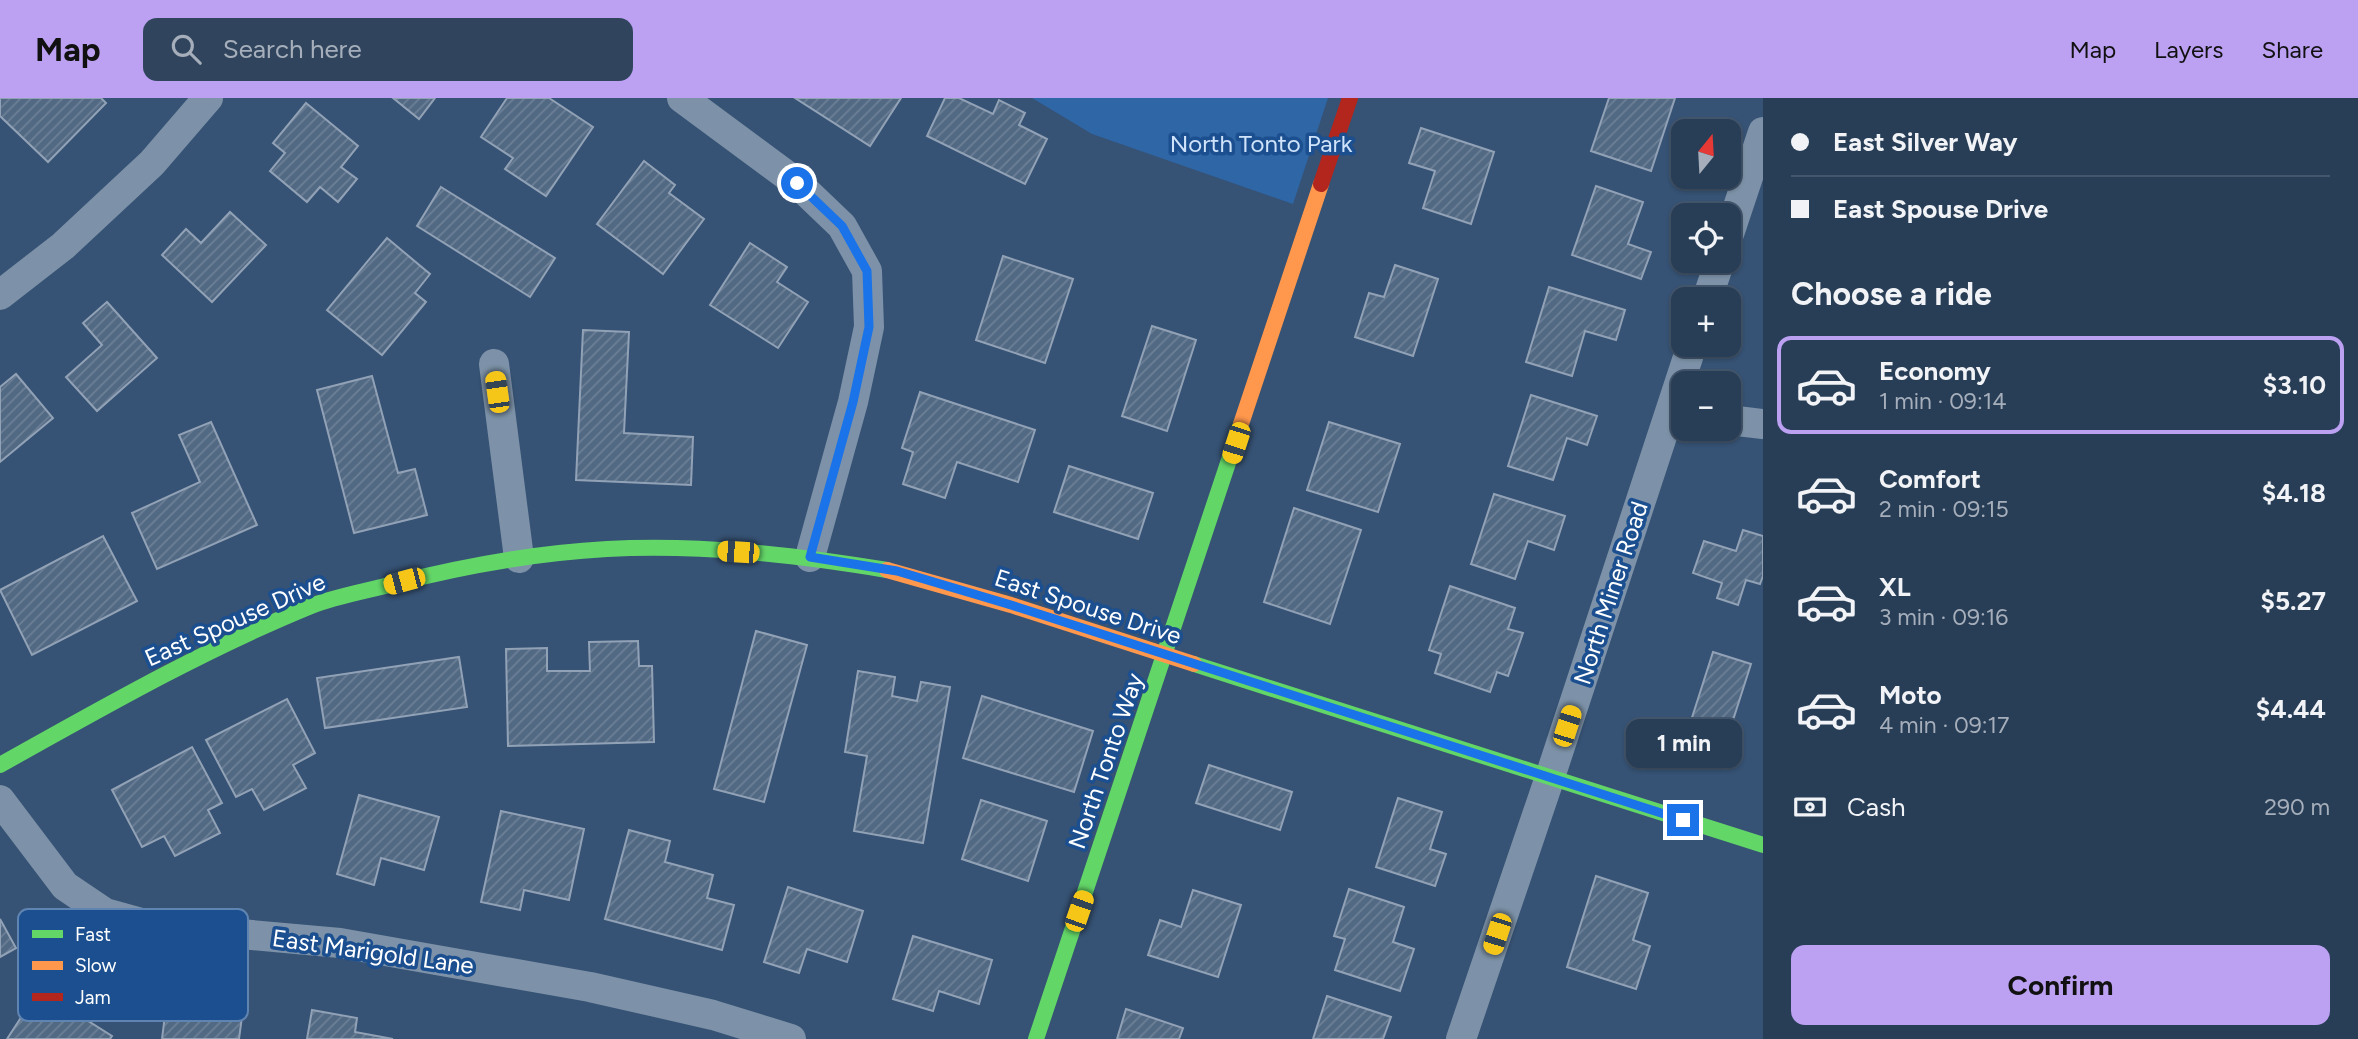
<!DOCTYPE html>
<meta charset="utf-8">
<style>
:root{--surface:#283e57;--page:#30455d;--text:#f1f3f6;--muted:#a5aeba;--line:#44576d;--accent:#bca0f2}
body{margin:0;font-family:Figtree,sans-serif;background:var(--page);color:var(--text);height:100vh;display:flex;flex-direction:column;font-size:26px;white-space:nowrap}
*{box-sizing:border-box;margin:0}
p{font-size:23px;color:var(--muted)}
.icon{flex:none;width:38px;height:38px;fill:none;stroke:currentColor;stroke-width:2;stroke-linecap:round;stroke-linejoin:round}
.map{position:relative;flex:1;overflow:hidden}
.panel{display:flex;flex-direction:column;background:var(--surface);width:595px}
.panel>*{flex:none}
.hud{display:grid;align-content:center;height:154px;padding:0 28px;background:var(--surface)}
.needle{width:46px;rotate:18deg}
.buttons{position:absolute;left:1671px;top:21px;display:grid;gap:14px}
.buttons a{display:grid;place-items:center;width:70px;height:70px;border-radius:14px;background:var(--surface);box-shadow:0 2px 5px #0004,0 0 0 2px var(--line);font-size:35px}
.end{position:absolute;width:32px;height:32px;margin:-16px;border:9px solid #1a73e8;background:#fff;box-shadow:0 0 0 4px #fff}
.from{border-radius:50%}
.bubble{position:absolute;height:49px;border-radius:14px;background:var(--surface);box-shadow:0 2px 5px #0004,0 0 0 2px var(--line);font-size:23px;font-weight:700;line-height:49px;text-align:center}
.car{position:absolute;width:21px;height:42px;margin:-21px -10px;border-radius:9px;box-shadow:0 0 5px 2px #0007;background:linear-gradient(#f5c518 24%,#345 0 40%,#f5c518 0 76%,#345 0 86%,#f5c518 0)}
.hud b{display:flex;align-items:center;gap:24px;height:66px;font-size:26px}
.hud b+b{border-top:2px solid var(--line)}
.hud i{width:18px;height:18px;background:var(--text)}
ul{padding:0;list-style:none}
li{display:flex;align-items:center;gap:21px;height:98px;margin:0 14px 10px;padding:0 14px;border:4px solid transparent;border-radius:14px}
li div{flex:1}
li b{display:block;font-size:26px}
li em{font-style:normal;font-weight:700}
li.current{border-color:var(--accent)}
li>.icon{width:63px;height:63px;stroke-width:1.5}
h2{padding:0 28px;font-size:32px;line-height:84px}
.pay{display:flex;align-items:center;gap:18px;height:77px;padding:0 28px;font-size:26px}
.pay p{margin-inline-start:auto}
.primary-button{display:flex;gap:14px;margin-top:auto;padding:14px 28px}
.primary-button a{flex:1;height:80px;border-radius:14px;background:var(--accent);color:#111;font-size:28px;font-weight:700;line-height:80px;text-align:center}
header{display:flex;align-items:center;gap:42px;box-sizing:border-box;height:98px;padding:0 35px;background:var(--accent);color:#111}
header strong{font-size:33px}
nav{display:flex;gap:38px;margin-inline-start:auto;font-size:24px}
.search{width:490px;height:63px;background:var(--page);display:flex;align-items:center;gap:18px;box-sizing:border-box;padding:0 24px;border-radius:14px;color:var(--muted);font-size:26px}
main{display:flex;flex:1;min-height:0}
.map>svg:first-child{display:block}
.park{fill:#2f66a5}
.building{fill:url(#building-hatch);stroke:#92a2b6;stroke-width:2}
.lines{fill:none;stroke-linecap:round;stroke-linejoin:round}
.street{stroke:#7d92a8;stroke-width:30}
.fast{stroke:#63d668;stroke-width:16}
.slow{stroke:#ff974d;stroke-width:16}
.jam{stroke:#b3261e;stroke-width:16}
.route{stroke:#1a73e8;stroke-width:9}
.labels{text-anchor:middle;stroke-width:7;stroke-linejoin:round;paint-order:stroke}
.park-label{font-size:24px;fill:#cfe3fa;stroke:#1b4f8f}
.street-label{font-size:24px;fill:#fff;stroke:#1b4f8f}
.key{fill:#1b4f8f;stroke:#5f84b1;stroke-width:2}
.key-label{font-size:19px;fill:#fff}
</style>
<header>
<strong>Map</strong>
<div class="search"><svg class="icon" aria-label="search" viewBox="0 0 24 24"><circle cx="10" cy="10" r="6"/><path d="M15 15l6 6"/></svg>Search here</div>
<nav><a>Map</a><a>Layers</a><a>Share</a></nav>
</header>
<main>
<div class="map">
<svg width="1763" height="941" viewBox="0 0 1763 941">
<defs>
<pattern id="building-hatch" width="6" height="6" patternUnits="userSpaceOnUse" patternTransform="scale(1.75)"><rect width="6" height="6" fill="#526984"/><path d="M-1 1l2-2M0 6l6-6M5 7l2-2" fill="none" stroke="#6c8096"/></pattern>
</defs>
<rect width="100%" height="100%" fill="#365274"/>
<polygon class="park" points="1032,0 1328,0 1293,106 1092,36"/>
<g class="building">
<polygon points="0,0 101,0 106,5 48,64 0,18"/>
<polygon points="393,0 435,0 419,21"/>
<polygon points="507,0 549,0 593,29 546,98 505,71 513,60 481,39"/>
<polygon points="795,0 901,0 870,48"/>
<polygon points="945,0 959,0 993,16 999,2 1025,15 1019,27 1047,41 1025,86 927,38"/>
<polygon points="1609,0 1675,0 1651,73 1591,53"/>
<polygon points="306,5 358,48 341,69 357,81 338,104 320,89 307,104 270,73 285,55 273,45"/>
<polygon points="1421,30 1494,54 1471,126 1423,110 1435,73 1409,65"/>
<polygon points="644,63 675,87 669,95 704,121 663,176 597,126"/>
<polygon points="1596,88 1643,104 1628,146 1651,154 1641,181 1572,157"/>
<polygon points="441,89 555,160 530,199 417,128"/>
<polygon points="230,114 266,147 212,204 162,157 186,131 201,145"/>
<polygon points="387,140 430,176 415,195 426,204 382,257 327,212"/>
<polygon points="750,145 787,169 777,184 808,204 778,250 710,207"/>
<polygon points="1003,158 1073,181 1045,265 976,242"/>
<polygon points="1395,167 1438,181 1413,258 1355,239 1369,195 1384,199"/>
<polygon points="1549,189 1625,212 1616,242 1585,233 1572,278 1526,264"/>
<polygon points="107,204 157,260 97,313 66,279 102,247 83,225"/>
<polygon points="1152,228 1196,242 1167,333 1122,318"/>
<polygon points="583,232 629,234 624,335 693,339 691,387 576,382"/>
<polygon points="16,276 53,320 0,364 0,289"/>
<polygon points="372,278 398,375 415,371 427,417 354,435 317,292"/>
<polygon points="920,294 1035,332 1018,384 957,364 945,400 903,386 913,354 902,350"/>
<polygon points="1531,297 1597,318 1587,347 1567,340 1553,382 1508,368"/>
<polygon points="211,324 257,427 157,471 132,415 200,384 179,337"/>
<polygon points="1329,324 1400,346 1378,414 1307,392"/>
<polygon points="1069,368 1153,395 1138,441 1054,414"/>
<polygon points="1494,396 1565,418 1554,452 1528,443 1515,481 1471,466"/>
<polygon points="1294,410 1361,432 1330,526 1264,504"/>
<polygon points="1743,432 1763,438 1763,478 1760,486 1746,482 1738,507 1717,500 1722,485 1693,475 1704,443 1736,453"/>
<polygon points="103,438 137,503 32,557 0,492"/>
<polygon points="1450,488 1515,510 1508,531 1523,535 1508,578 1497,574 1490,594 1435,575 1441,556 1429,552"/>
<polygon points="756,533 807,547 764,704 714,691"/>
<polygon points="638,543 639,568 652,568 654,644 508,648 506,551 547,550 547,573 590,573 589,544"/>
<polygon points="1713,554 1751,566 1726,644 1688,632"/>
<polygon points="459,559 467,609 325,630 317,580"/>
<polygon points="858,573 895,579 892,598 917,603 921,584 950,589 923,745 854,733 867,658 845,654"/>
<polygon points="982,598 1093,633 1074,694 963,660"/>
<polygon points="287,601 315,655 293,667 306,690 264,712 252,691 236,699 206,642"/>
<polygon points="192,649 222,705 208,712 220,735 175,758 164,738 142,749 112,692"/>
<polygon points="1209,667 1292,694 1280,732 1196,705"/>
<polygon points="359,697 439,719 424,772 381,760 374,787 337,776"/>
<polygon points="1398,700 1442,714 1430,751 1446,756 1435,788 1376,769"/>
<polygon points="981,702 1047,723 1028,783 962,761"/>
<polygon points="501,713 584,731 569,802 524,792 520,812 481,804"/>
<polygon points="629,732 670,743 665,764 713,777 707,800 734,807 722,852 605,821"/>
<polygon points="1596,778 1648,795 1633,842 1650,848 1636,891 1567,869"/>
<polygon points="788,789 863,813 847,864 807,851 799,875 764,864"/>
<polygon points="1349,791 1404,809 1393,844 1414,851 1400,893 1335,872 1345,841 1334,838"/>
<polygon points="1193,792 1241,807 1218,879 1148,857 1160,822 1181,829"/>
<polygon points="0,821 16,850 0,859"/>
<polygon points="913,838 992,862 979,906 939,893 933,913 893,901"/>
<polygon points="39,892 112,938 110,941 7,941"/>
<polygon points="1327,898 1391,919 1383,941 1313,941"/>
<polygon points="167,901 243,911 239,941 162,941"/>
<polygon points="1126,911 1183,930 1179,941 1117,941"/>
<polygon points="312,912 357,920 355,934 393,941 307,941"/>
</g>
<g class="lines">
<g class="street">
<polyline points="682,0 797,85 842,128 867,173 869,229 853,304 810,459"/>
<polyline points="1729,136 1763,34"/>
<polyline points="0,197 63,148 152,65 208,0"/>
<polyline points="1707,201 1720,163"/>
<polyline points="494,266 519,460"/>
<polyline points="1729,322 1763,326"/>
<polyline points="0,702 65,788 105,815 152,828 340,845 590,889 713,917 791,941"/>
<polyline points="1461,941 1550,679 1692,247"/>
</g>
<g class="fast">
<polyline points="1194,566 1763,747"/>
<path d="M 0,667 C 102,610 203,552 311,508 C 337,498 367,493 393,486 C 463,468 536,455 607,451 C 701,446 795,457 887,472"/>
<polyline points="1036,941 1241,326"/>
</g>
<g class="slow">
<polyline points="1241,326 1321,86"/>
<polyline points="887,472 1011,507 1194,566"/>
</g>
<polyline class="jam" points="1321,86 1350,0"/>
</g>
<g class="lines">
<polyline class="route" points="797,85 842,128 867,173 869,229 853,304 810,459 897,473 1011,507 1683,722"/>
</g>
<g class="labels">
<g class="park-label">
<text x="1261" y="54">North Tonto Park</text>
</g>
<g class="street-label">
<text transform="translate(1611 495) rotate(-72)" y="8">North Miner Road</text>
<text transform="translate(1088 509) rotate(18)" y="8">East Spouse Drive</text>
<text transform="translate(235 522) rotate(-24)" y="8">East Spouse Drive</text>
<text transform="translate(1106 663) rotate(-71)" y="8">North Tonto Way</text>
<text transform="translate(373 854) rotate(8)" y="8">East Marigold Lane</text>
</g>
</g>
<rect x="18" y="811" width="230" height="112" rx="10" class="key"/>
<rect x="32" y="832" width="31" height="8" fill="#63d668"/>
<rect x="32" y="863" width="31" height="9" fill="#ff974d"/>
<rect x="32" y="895" width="31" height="8" fill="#b3261e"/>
<g class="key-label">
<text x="75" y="843">Fast</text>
<text x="75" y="874">Slow</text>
<text x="75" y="906">Jam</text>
</g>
</svg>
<div class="buttons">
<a><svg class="needle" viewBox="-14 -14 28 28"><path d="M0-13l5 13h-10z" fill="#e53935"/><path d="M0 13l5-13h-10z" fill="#a5aeba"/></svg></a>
<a><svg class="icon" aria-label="locate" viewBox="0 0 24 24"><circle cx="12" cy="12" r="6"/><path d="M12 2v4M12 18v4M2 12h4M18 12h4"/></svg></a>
<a>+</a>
<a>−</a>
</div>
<i class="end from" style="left:797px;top:85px"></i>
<i class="end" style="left:1683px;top:722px"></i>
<div class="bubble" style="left:1626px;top:621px;width:116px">1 min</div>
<i class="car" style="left:497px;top:294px;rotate:352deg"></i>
<i class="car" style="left:1236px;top:345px;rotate:198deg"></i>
<i class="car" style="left:738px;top:454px;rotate:274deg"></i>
<i class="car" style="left:404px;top:483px;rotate:255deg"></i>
<i class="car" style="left:1567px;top:628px;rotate:18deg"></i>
<i class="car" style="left:1079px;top:813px;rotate:19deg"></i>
<i class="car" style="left:1497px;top:836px;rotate:198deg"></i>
</div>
<section class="panel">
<div class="hud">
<b><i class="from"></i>East Silver Way</b>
<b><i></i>East Spouse Drive</b>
</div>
<h2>Choose a ride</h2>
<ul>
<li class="current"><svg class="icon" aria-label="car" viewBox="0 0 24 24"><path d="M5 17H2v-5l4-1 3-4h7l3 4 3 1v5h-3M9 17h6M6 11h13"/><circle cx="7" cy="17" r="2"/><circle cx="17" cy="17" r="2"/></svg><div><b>Economy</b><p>1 min · 09:14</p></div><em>$3.10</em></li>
<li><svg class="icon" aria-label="car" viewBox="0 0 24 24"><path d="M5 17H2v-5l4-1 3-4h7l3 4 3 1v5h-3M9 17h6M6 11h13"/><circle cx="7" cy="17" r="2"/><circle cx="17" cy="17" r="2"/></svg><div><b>Comfort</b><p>2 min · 09:15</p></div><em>$4.18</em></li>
<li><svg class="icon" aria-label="car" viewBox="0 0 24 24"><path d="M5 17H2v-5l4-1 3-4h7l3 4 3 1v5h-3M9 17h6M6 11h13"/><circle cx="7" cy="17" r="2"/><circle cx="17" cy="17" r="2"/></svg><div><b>XL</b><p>3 min · 09:16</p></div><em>$5.27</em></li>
<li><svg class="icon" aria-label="car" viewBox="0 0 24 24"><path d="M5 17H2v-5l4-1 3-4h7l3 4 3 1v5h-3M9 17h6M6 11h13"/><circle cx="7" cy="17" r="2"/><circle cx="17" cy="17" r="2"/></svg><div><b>Moto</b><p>4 min · 09:17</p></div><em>$4.44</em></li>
</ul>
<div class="pay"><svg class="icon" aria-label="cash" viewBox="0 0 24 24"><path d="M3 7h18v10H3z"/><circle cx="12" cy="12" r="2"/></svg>Cash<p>290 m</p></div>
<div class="primary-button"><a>Confirm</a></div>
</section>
</main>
